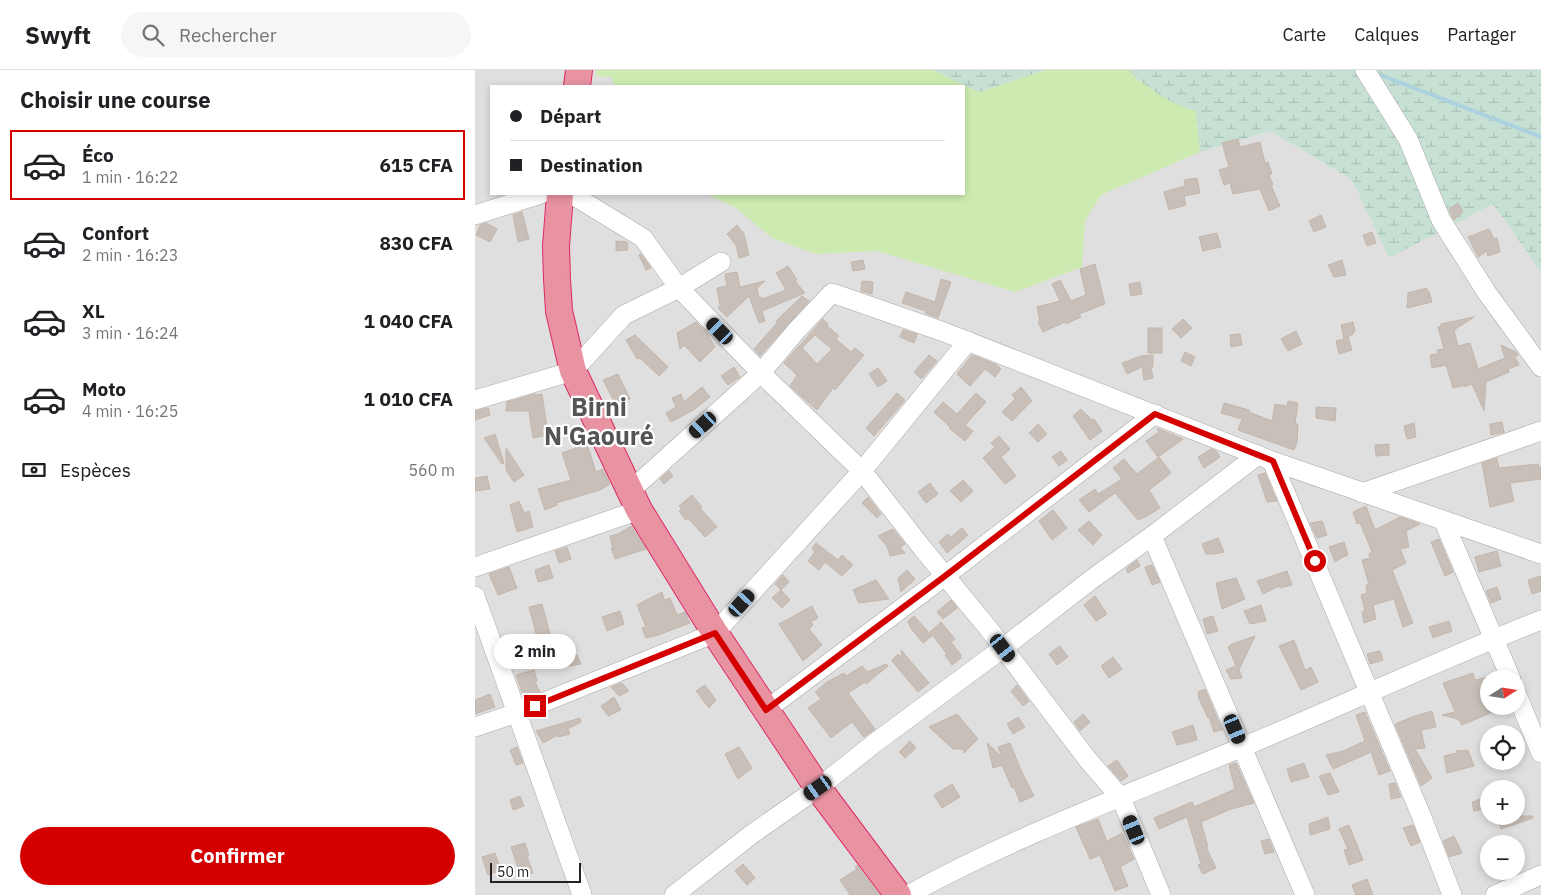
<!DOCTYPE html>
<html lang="fr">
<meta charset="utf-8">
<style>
:root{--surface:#fff;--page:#f6f6f6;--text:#202124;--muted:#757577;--line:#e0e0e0;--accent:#d40000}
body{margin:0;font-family:"IBM Plex Sans",sans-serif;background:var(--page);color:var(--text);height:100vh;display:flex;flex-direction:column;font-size:19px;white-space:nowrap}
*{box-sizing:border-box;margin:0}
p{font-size:16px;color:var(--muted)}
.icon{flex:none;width:28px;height:28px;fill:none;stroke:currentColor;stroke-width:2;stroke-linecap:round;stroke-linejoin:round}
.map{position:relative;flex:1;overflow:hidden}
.drawer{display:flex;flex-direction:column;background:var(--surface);width:475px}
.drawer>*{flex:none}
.guide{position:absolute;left:15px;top:15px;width:475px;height:110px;border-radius:0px;box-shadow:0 2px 8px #0003;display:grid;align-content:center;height:110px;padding:0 20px;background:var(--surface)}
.needle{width:32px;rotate:78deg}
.controls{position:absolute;left:1005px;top:600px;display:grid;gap:10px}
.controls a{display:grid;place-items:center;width:45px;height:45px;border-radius:50%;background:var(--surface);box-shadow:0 2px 8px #0003;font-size:25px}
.scale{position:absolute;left:15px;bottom:12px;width:91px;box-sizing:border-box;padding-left:5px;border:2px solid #222;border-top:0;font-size:14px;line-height:18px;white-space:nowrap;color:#222;-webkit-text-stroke:4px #fff;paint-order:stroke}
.end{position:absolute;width:22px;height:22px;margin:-11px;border:6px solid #d40000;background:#fff;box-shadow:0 0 0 2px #fff}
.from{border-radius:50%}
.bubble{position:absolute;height:35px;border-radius:18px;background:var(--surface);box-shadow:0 2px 8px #0003;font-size:16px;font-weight:700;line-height:35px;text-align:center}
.car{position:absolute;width:15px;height:30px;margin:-15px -8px;border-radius:6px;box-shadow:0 0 4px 1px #0007;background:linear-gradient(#222 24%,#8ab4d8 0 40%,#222 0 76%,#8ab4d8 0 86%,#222 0)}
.guide b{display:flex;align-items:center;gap:18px;height:48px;font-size:19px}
.guide b+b{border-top:1px solid var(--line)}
.guide i{width:12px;height:12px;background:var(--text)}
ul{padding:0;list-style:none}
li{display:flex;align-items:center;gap:15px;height:70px;margin:0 10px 8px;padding:0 10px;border:2px solid transparent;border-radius:0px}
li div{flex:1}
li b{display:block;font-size:19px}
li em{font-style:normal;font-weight:700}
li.current{border-color:var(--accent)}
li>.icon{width:45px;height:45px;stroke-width:1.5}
h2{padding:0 20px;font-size:22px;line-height:60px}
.pay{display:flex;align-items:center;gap:12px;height:55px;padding:0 20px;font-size:19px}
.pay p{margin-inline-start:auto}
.cta{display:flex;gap:10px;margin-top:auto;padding:10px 20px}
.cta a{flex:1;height:58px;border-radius:30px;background:var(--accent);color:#fff;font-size:20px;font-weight:700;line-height:58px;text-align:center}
header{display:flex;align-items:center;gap:30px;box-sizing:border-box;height:70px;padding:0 25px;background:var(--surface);border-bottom:1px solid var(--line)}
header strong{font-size:24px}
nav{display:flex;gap:28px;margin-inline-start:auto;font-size:18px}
.search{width:350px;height:45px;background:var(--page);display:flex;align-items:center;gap:12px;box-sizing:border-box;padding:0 18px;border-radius:28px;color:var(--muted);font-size:19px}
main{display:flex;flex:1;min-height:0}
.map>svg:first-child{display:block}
.residential{fill:#e0dfdf;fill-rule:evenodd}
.grass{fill:#cdebb0}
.wetland{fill:url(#wetland-marsh)}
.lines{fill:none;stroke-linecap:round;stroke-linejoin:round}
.stream{stroke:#aad3df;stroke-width:4}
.building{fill:#c7bfb8;stroke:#c4b6ab;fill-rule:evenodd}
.minor-casing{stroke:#a9a9a9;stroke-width:20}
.highway-casing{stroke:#dc2a67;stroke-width:28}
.minor{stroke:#fff;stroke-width:19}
.highway{stroke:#e892a2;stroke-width:26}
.route{stroke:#d40000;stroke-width:6}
.labels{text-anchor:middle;stroke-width:4.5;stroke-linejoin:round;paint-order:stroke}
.town-label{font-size:25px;font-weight:bold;fill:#555;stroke:#fff}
</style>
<header>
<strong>Swyft</strong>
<div class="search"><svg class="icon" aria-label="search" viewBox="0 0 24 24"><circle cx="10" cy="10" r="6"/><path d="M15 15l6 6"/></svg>Rechercher</div>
<nav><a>Carte</a><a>Calques</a><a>Partager</a></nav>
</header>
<main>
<section class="drawer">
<h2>Choisir une course</h2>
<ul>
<li class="current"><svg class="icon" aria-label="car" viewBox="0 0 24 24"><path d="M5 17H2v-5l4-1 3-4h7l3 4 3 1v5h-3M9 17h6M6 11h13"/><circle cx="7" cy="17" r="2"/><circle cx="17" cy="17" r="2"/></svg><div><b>Éco</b><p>1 min · 16:22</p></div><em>615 CFA</em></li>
<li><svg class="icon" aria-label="car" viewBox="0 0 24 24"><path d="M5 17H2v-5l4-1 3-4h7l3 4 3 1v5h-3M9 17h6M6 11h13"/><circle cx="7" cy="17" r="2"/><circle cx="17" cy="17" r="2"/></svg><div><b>Confort</b><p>2 min · 16:23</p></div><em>830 CFA</em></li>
<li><svg class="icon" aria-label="car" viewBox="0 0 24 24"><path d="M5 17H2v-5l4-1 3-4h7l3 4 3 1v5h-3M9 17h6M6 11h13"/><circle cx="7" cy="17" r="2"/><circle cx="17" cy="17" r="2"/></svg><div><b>XL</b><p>3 min · 16:24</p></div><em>1 040 CFA</em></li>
<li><svg class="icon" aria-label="car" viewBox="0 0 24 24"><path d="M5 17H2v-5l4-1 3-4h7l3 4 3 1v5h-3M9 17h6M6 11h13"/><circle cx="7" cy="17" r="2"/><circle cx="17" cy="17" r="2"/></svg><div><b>Moto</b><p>4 min · 16:25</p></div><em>1 010 CFA</em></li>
</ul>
<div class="pay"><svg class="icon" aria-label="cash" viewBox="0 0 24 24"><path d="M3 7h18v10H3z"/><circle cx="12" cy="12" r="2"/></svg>Espèces<p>560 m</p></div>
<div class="cta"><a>Confirmer</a></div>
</section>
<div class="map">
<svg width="1066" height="825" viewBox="0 0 1066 825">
<defs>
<pattern id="wetland-marsh" width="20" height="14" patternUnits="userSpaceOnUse" patternTransform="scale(1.25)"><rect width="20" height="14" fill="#c6e0d4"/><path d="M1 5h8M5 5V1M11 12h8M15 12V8" fill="none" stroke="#aac0b6"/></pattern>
</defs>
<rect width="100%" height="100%" fill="#f2efe9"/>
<path class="residential" d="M 0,0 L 726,0 L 726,81 L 795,61 L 877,110 L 914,188 L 1018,134 L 1066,202 L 1066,825 L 0,825 ZM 16,16 L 489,16 L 489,124 L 16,124 ZM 1014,609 L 1041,609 L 1041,636 L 1014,636 ZM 1014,664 L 1041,664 L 1041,691 L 1014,691 ZM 1014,719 L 1041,719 L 1041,746 L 1014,746 ZM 1014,774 L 1041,774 L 1041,801 L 1014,801 Z"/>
<polygon class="grass" points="121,0 458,0 504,22 571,0 654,0 664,11 721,40 725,82 626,125 610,151 607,197 540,222 402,181 341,184 297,168 260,137 231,124 489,124 489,16 139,16 137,7 121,6"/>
<g class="wetland">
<polygon points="458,0 571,0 504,22"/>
<path d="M 654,0 L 1066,0 L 1066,202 L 1018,134 L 914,188 L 877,110 L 795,61 L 725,82 L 721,41 C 698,36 670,17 654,0 Z"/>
</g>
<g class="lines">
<polyline class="stream" points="900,3 1066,67"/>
</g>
<g class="building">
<polygon points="763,69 765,77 785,72 790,93 793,92 797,104 794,105 798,115 796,115 805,136 794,141 785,119 758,124 755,113 749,115 744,100 754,97 747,73"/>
<polygon points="722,108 725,123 709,126 711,135 694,140 689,122 710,116 709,110"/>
<polygon points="983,133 988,142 979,150 974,139"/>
<polygon points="47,142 54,169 43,172 38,145"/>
<polygon points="846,145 851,157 839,162 834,151"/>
<polygon points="11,153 22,159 15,172 1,165 5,155"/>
<polygon points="262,155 269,164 274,185 264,188 261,175 252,164"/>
<polygon points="1014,159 1019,169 1022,168 1025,182 1013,186 1012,181 1003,187 993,167"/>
<polygon points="897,162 901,173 892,176 888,165"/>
<polygon points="742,163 746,177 728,181 724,167"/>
<polygon points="141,171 152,172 153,180 141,181"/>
<polygon points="166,184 176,198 171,200 164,185"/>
<polygon points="388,190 390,199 378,201 376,192"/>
<polygon points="867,190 871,205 859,207 853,195"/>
<polygon points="620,194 630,234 604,244 606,247 591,254 590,252 568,262 563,252 565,251 562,237 585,231 577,214 585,210 596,231 611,225 605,199"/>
<polygon points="313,196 322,210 320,211 330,223 287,241 290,251 284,253 274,226 252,247 243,238 245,235 242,218 252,216 250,204 262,202 265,217 290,211 282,218 284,228 286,227 287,229 311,220 301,203"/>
<polygon points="466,209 476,212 463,248 450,243 451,241 427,233 431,222 460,232"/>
<polygon points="387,211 398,212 397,224 386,221"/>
<polygon points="665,212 667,224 656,226 654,214"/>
<polygon points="952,218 952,221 954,221 957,232 932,238 933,223"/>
<polygon points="327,226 334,231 285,286 279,279 302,253 301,251"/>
<polygon points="999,247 979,260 983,276 995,273 1003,299 1030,288 1026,275 1041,282 1043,285 1040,287 1044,295 1033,299 1034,302 1011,312 1009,341 997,314 990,317 990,315 978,318 971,295 957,298 955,285 963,284 962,280 969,279 963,257 966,256 966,254"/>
<path d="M 348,249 L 353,254 L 352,256 L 364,266 L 361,269 L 376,282 L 380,278 L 389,285 L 360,320 L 358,318 L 342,340 L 315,316 L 322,305 L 309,293 ZM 340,265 L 357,279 L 342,294 L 327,278 Z"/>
<polygon points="708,249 717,258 706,268 697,259"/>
<polygon points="221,252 231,262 240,277 225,292 209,275 205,279 202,263"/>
<polygon points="878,252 880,260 878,264 871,268 873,267 877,280 864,284 861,271 869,269 866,255"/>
<rect x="673" y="258" width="14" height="25"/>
<polygon points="428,260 442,264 439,273 425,267"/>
<polygon points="821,261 827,274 813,281 806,269"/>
<polygon points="765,264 767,275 756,277 755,265"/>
<polygon points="160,265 193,297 184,306 165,288 162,289 151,270"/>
<polygon points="710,282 720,287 716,296 706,291"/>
<polygon points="454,285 462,291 446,309 439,302"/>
<polygon points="497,285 520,294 526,299 520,307 510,299 495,316 482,304"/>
<polygon points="678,285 678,297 676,297 678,308 669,310 667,297 652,304 647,293 666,286"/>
<polygon points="259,297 265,307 253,315 246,306"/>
<polygon points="403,298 412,311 403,317 394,304"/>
<polygon points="143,304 155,329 141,335 128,310"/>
<polygon points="227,317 235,327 220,339 196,352 191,343 201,337 197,328 206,324 209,332"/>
<polygon points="546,317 557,331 537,351 527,342 540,329 537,325"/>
<polygon points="422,323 430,330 399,366 391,358"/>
<polygon points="501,323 511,332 490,355 498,361 490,371 474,358 475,357 459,342 468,332 482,344"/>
<polygon points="60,324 61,325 67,324 73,365 58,368 54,341 31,341 32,332"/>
<polygon points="813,331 823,333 820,354 823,354 822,373 819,380 763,360 767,349 746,343 749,333 774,340 774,342 797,351 800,334 812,336"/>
<polygon points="841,337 861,338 860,351 841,348"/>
<polygon points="13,338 15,345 0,350 0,341"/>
<polygon points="606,339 617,350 619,349 627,361 615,370 598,346"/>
<polygon points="1027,352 1029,362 1016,365 1015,354"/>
<polygon points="939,353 941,367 932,369 929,356"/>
<polygon points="563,354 572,364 563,372 554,363"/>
<polygon points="682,358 708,369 683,387 671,371 684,362"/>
<polygon points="20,364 29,393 27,394 9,368"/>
<polygon points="524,366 535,379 526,387 541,406 530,414 508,388 520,377 516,373"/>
<polygon points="112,374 121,402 128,399 135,414 125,420 81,433 82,435 70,440 63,419 96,410 87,383"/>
<polygon points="914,374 914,385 901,386 900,375"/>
<polygon points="31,378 49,405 39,412 31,400"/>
<polygon points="736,379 741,381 745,387 729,398 723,387"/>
<polygon points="586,381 592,390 584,396 577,387"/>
<polygon points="684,387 696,403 674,420 685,438 672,446 663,450 640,423 614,442 604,430 620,419 623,424 647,409 638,398 649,389 662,404"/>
<polygon points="1022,388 1024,398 1063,394 1064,397 1066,397 1066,409 1035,413 1039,431 1015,437 1007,393"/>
<polygon points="194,401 198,406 189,414 185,409"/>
<polygon points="790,403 802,431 792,432 783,405"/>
<polygon points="12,406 15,419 0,421 0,408"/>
<polygon points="488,410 498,421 486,432 475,421"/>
<polygon points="455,413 463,424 451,433 443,422"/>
<polygon points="217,425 227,437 225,438 242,457 230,467 213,448 211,450 204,441 207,439 204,436"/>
<polygon points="393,427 406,444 402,448 387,433"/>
<polygon points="44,431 49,443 54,441 58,457 42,462 35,435"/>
<polygon points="891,436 900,460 925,447 945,454 931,461 934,477 925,479 931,493 917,500 938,553 928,557 919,529 898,535 901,549 889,553 887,542 890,541 886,525 892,523 891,515 894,515 887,490 895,488 894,484 897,482 885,453 882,454 878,442"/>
<polygon points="578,440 592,458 577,470 564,451"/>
<polygon points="614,451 627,465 618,475 603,460"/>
<polygon points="847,451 852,465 842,468 835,453"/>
<polygon points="156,456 171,479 140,489 136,478 138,478 135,466 143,464"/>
<polygon points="487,458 493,465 472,483 464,472 473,464 475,468"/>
<polygon points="418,459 430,474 425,477 430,483 415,486 412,476 403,466"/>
<polygon points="743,468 749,482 740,484 731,484 727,474"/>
<polygon points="964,469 978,502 970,506 956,472"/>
<polygon points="869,472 873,485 866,488 860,492 854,477"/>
<polygon points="341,473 363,490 367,485 378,495 367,506 350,492 344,500 333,491 340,482 337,478"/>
<polygon points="92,477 96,489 84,493 80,481"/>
<polygon points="1022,481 1026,496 1004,502 1000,487"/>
<polygon points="662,490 665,496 653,503 651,499"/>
<polygon points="74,495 78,508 63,512 60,500"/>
<polygon points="677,495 685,512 677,515 670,497"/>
<polygon points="34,497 42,518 23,525 14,504"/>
<polygon points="432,500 440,509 426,522 423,508"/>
<polygon points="812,501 817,515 805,518 804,516 788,524 782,511"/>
<polygon points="308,505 314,512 306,520 300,514"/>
<polygon points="1066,506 1066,521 1057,524 1053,510"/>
<polygon points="761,508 770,529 747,539 741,513"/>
<polygon points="401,510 414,529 384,533 378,520"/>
<polygon points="1022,517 1026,529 1016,533 1011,521"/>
<polygon points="306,520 315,530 307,538 297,528"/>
<polygon points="187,522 189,530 195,528 202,545 210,542 215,553 183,565 171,568 167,558 171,557 162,535"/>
<polygon points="620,526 632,544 621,551 609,535"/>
<polygon points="476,530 482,538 468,549 462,542"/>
<polygon points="67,534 76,568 63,571 54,537"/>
<polygon points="786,535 791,551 775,554 769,541"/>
<polygon points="337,536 343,548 336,552 338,555 334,559 347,575 328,591 304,554"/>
<polygon points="145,541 149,554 132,561 127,547"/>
<polygon points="439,546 457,566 448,573 435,557 433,551"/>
<polygon points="738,546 743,561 732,564 728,549"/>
<polygon points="974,551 977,561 958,568 954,557"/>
<polygon points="466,552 480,569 476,572 486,585 486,588 477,595 470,585 472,584 455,562"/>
<polygon points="780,566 764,600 767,608 756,609 751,600 761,596 753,577 757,574"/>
<polygon points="819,570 830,600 836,597 843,612 826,620 804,576"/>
<polygon points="585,576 593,587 582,595 574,584"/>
<polygon points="426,580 454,613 443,622 417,591 417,590 423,584 427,588"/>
<polygon points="905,581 908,590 895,594 892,584"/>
<polygon points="102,585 106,594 94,596 89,587"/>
<polygon points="638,587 647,599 634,608 626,596"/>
<polygon points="411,594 413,596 391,614 390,612 373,623 400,659 389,667 377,652 356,668 333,638 346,629 340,622 352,612 369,603 371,606 387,596 392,602"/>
<polygon points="59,600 62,611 60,612 65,622 49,628 41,605"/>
<polygon points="998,603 1000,610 1014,607 1014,636 1032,636 987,655 983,649 967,645 980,642 968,613"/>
<polygon points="147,613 154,621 144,626 136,617"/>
<polygon points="230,615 241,630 234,638 221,621"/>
<polygon points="542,615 554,631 548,636 536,621"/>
<polygon points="730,619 747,660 739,662 734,647 733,648 724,629 723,622"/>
<polygon points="15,624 20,637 0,644 0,630"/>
<polygon points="139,627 146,640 133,646 126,636"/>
<polygon points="957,641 961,657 946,660 950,678 940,679 957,708 946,716 920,654 937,647"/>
<polygon points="890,642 915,701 904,705 896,682 858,699 851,685 868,681 890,671 881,645"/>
<polygon points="482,644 503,669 489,683 488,679 478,679 454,657"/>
<polygon points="608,644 615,652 605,661 599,652"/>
<polygon points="543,647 550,657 538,664 532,654"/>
<polygon points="105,648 106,652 93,659 95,664 83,667 83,665 68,673 61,661"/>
<polygon points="718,655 722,670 702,675 697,662"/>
<polygon points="435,671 441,678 430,688 424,682"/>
<polygon points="512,673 527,687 523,677 535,673 546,700 559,726 545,732 539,717 537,718 527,695 518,698"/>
<polygon points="42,677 48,693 41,695 35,680"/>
<polygon points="264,677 277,698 263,709 250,684"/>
<polygon points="993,680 999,696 972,703 969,686 982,683 981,681"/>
<polygon points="642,690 653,706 646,711 633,696"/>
<polygon points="761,693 779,733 756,739 726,752 733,777 731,777 741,798 728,804 723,795 726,794 712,747 684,759 679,748 717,732 719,737 760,719 754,695"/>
<polygon points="829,693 834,707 816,712 812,699"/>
<polygon points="855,703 864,722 853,725 844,706"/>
<polygon points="920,713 926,727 916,729 914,714"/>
<polygon points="477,714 485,727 467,738 459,725"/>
<polygon points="45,726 49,736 38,740 35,730"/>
<polygon points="1009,728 1013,738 999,741 997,732"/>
<polygon points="1021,746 1058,746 1058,748 1026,759"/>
<polygon points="853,747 855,759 835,765 834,754"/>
<polygon points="623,749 632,771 647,763 659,789 645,797 653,816 640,821 625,785 615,789 601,757"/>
<polygon points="874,755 888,790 874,795 869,780 873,779 864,759"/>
<polygon points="938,755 945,772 936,776 928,758"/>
<polygon points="979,766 987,783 974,787 968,771"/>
<polygon points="794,769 799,782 790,784 786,771"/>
<polygon points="50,773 54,786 52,786 58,803 46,807 36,777"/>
<polygon points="20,783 26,800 13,805 7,787"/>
<polygon points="268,794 280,808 272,815 260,801"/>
<polygon points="382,795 404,825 375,825 365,810 382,799 380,797"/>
<polygon points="892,809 898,825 881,825 877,815"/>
</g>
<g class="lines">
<g class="minor-casing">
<g id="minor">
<polyline points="890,0 933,69 966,150 1012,223 1066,297"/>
<polyline points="96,124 168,168 204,218 286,303 387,401 448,479 513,558 613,690 646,728 686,825"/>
<polyline points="0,145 66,124"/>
<polyline points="0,330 98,301 149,245 204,218 246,192"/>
<polyline points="797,391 946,745 977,825"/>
<polyline points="155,421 286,303 321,261 357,223 469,262 797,391 1066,484"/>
<polyline points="887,423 1066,361"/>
<polyline points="969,452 1036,609"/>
<polyline points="677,466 830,825"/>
<polyline points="0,497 164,440"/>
<polyline points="0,526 107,825"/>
<polyline points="1041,623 1066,683"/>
<polyline points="291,640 470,506 680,344"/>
<polyline points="0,657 42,643 240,563 387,401 493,271"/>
<polyline points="199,825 277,764 343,718 401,672 528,578 617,509 677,466 783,385"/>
<path d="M 433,825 C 538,767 652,725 763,679 C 864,637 964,590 1066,550"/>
<polyline points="1020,825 1066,805"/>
</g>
</g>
<g class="highway-casing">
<g id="highway">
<polyline points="102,16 104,0"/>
<polyline points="85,124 81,176 82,209 84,241 98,301 155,421 164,440 240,563 343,718 423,825"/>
</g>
</g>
<use href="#minor" class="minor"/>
<use href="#highway" class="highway"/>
</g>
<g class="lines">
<polyline class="route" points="60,636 240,563 291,640 470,506 680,344 798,391 840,491"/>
</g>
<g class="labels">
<g class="town-label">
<text x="124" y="346">Birni<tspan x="124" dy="29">N'Gaouré</tspan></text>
</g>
</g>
</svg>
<div class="controls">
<a><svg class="needle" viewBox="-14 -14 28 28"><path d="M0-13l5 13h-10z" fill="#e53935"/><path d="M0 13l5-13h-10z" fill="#757577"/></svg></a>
<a><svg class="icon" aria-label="locate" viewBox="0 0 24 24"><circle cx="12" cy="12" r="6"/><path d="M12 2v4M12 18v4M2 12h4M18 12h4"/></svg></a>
<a>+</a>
<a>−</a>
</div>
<div class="scale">50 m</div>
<i class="end from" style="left:840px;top:491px"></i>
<i class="end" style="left:60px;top:636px"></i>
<div class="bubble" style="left:19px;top:564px;width:82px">2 min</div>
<i class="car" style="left:245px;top:261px;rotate:316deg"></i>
<i class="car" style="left:228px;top:355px;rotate:228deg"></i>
<i class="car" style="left:267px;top:533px;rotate:42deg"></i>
<i class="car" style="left:528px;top:578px;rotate:143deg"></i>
<i class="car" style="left:760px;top:659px;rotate:157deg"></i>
<i class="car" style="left:343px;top:718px;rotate:235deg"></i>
<i class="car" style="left:659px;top:760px;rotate:337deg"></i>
<div class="guide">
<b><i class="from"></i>Départ</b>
<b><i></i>Destination</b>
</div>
</div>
</main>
